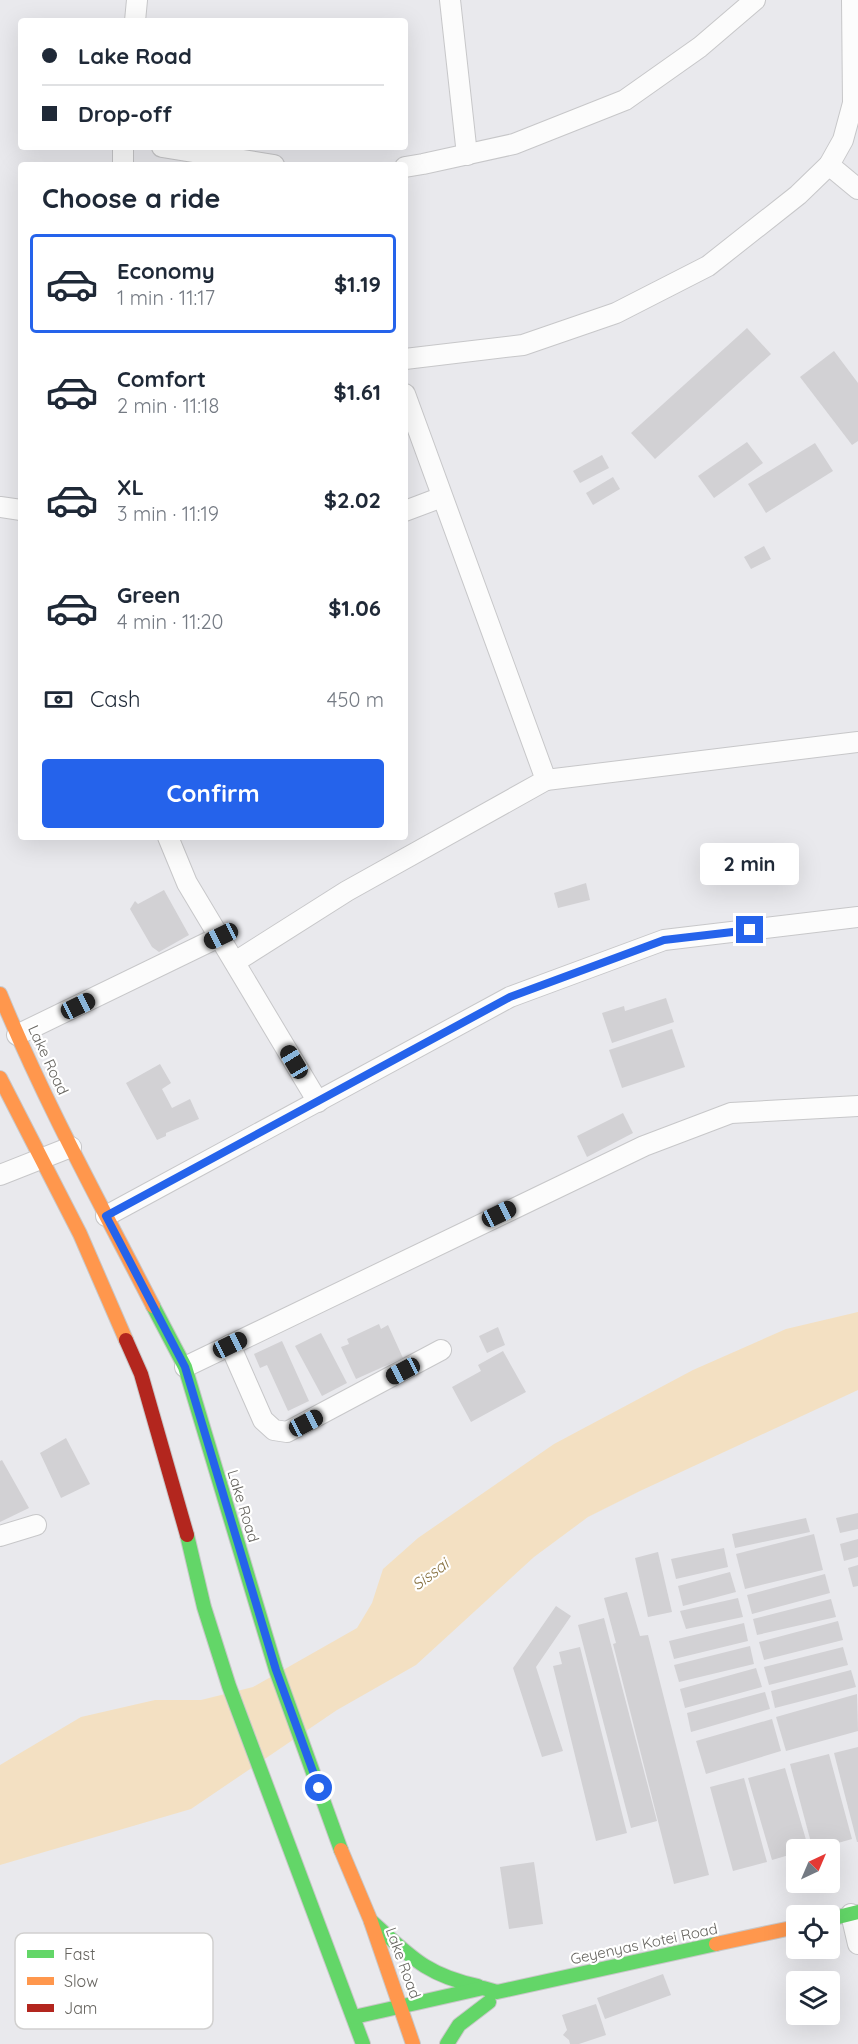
<!DOCTYPE html>
<meta charset="utf-8">
<style>
:root{--surface:#fff;--page:#f6f6f7;--text:#1f2937;--muted:#747a83;--line:#e0e1e3;--accent:#2563eb}
body{margin:0;font-family:Quicksand,sans-serif;background:var(--page);color:var(--text);height:100vh;display:flex;flex-direction:column;font-size:22px;white-space:nowrap}
*{box-sizing:border-box;margin:0}
p{font-size:20px;color:var(--muted)}
.icon{flex:none;width:33px;height:33px;fill:none;stroke:currentColor;stroke-width:2;stroke-linecap:round;stroke-linejoin:round}
.map{position:relative;flex:1;overflow:hidden}
.side{position:absolute;left:18px;top:162px;width:390px;height:678px;display:flex;flex-direction:column;background:var(--surface);border-radius:6px;box-shadow:0 6px 24px #0002}
.side>*{flex:none}
.guide{position:absolute;left:18px;top:18px;width:390px;height:132px;border-radius:6px;box-shadow:0 6px 24px #0002;display:grid;align-content:center;height:132px;padding:0 24px;background:var(--surface)}
.needle{width:39px;rotate:44deg}
.buttons{position:absolute;left:786px;top:1839px;display:grid;gap:12px}
.buttons a{display:grid;place-items:center;width:54px;height:54px;border-radius:6px;background:var(--surface);box-shadow:0 6px 24px #0002;font-size:30px}
.end{position:absolute;width:27px;height:27px;margin:-14px;border:8px solid #2563eb;background:#fff;box-shadow:0 0 0 3px #fff}
.from{border-radius:50%}
.bubble{position:absolute;height:42px;border-radius:6px;background:var(--surface);box-shadow:0 6px 24px #0002;font-size:20px;font-weight:700;line-height:42px;text-align:center}
.car{position:absolute;width:18px;height:36px;margin:-18px -9px;border-radius:8px;box-shadow:0 0 4px 2px #0007;background:linear-gradient(#222 24%,#8ab4d8 0 40%,#222 0 76%,#8ab4d8 0 86%,#222 0)}
.guide b{display:flex;align-items:center;gap:21px;height:57px;font-size:22px}
.guide b+b{border-top:2px solid var(--line)}
.guide i{width:15px;height:15px;background:var(--text)}
ul{padding:0;list-style:none}
li{display:flex;align-items:center;gap:18px;height:99px;margin:0 12px 9px;padding:0 12px;border:3px solid transparent;border-radius:6px}
li div{flex:1}
li b{display:block;font-size:22px}
li em{font-style:normal;font-weight:700}
li.selected{border-color:var(--accent)}
li>.icon{width:54px;height:54px;stroke-width:1.5}
h2{padding:0 24px;font-size:27px;line-height:72px}
.pay{display:flex;align-items:center;gap:15px;height:66px;padding:0 24px;font-size:22px}
.pay p{margin-inline-start:auto}
.primary-button{display:flex;gap:12px;margin-top:auto;padding:12px 24px}
.primary-button a{flex:1;height:69px;border-radius:6px;background:var(--accent);color:#fff;font-size:24px;font-weight:700;line-height:69px;text-align:center}
.map>svg:first-child{display:block}
.water{fill:#f3e0c2}
.building{fill:#d2d1d4}
.lines{fill:none;stroke-linecap:round;stroke-linejoin:round}
.street-casing{stroke:#c7c7c9;stroke-width:22}
.fast-casing{stroke:#c8c7c8;stroke-width:16}
.slow-casing{stroke:#c8c7c8;stroke-width:16}
.jam-casing{stroke:#c8c7c8;stroke-width:16}
.street{stroke:#fcfcfc;stroke-width:20}
.fast{stroke:#63d668;stroke-width:14}
.slow{stroke:#ff974d;stroke-width:14}
.jam{stroke:#b3261e;stroke-width:14}
.route{stroke:#2563eb;stroke-width:8}
.labels{text-anchor:middle;stroke-width:4.5;stroke-linejoin:round;paint-order:stroke}
.street-label{font-size:15px;fill:#66645f;stroke:#fff}
.water-label{font-size:16px;font-style:italic;fill:#877140;stroke:#fff}
.key{fill:#fff;stroke:#d1d0cf;stroke-width:1.5}
.key-label{font-size:16px;fill:#66645f}
</style>
<div class="map">
<svg width="858" height="2044" viewBox="0 0 858 2044">
<rect width="100%" height="100%" fill="#e9e9ed"/>
<polygon class="water" points="858,1312 858,1390 640,1491 588,1517 534,1557 416,1665 337,1710 191,1809 0,1865 0,1765 81,1717 155,1700 201,1700 253,1687 357,1628 372,1603 383,1569 418,1538 554,1444 693,1370 786,1329"/>
<g class="building">
<polygon points="747,328 771,354 655,459 631,433"/>
<polygon points="834,351 858,383 858,441 852,445 800,377"/>
<polygon points="747,442 763,463 714,498 698,476"/>
<polygon points="815,443 833,471 766,513 748,484"/>
<polygon points="602,455 609,468 580,483 573,471"/>
<polygon points="613,477 620,489 593,505 586,493"/>
<polygon points="764,546 771,559 751,569 744,557"/>
<polygon points="586,883 590,900 558,908 554,893"/>
<polygon points="164,890 189,935 159,952 152,947 130,909 135,901 138,904"/>
<polygon points="666,998 674,1022 612,1043 602,1013 624,1006 625,1011"/>
<polygon points="672,1029 685,1067 622,1088 609,1050"/>
<polygon points="160,1064 171,1083 162,1089 172,1108 190,1099 199,1119 166,1133 166,1136 157,1140 126,1083"/>
<polygon points="623,1113 633,1133 587,1157 577,1136"/>
<polygon points="379,1324 381,1329 388,1325 403,1358 356,1379 341,1347 349,1344 347,1339"/>
<polygon points="498,1327 505,1345 487,1353 479,1336"/>
<polygon points="321,1333 347,1383 322,1396 295,1346"/>
<polygon points="282,1341 309,1401 288,1411 267,1365 260,1368 254,1354"/>
<polygon points="503,1351 526,1392 471,1422 452,1387 481,1371 478,1365"/>
<polygon points="66,1438 90,1484 61,1498 40,1453"/>
<polygon points="2,1460 29,1508 0,1522 0,1461"/>
<polygon points="858,1513 858,1529 840,1533 836,1518"/>
<polygon points="806,1518 810,1532 735,1548 732,1534"/>
<polygon points="814,1534 823,1570 745,1589 736,1554"/>
<polygon points="858,1539 858,1557 844,1561 840,1544"/>
<polygon points="724,1548 728,1567 676,1579 671,1559"/>
<polygon points="658,1552 672,1612 648,1617 635,1558"/>
<polygon points="858,1565 858,1586 853,1587 848,1568"/>
<polygon points="730,1572 736,1592 683,1606 678,1586"/>
<polygon points="825,1574 830,1593 752,1614 747,1595"/>
<polygon points="627,1592 640,1636 648,1635 709,1875 674,1884 613,1644 616,1643 604,1598"/>
<polygon points="738,1598 743,1617 686,1629 680,1611"/>
<polygon points="831,1599 836,1617 757,1635 753,1619"/>
<polygon points="556,1606 571,1616 536,1667 563,1751 542,1757 513,1668"/>
<polygon points="604,1618 657,1821 631,1828 578,1625"/>
<polygon points="838,1621 843,1640 764,1660 759,1642"/>
<polygon points="744,1623 748,1641 674,1659 669,1641"/>
<polygon points="750,1646 754,1664 679,1682 674,1665"/>
<polygon points="580,1647 627,1833 596,1841 553,1666 562,1664 559,1652"/>
<polygon points="843,1647 848,1665 769,1685 764,1667"/>
<polygon points="756,1668 762,1687 685,1708 680,1689"/>
<polygon points="851,1670 856,1687 775,1708 771,1691"/>
<polygon points="765,1692 770,1709 691,1732 687,1713"/>
<polygon points="857,1694 858,1731 786,1751 776,1717"/>
<polygon points="772,1719 781,1751 706,1774 696,1741"/>
<polygon points="858,1747 858,1842 857,1842 834,1753"/>
<polygon points="829,1754 852,1839 813,1850 790,1764"/>
<polygon points="785,1768 809,1850 796,1850 796,1853 772,1860 748,1778"/>
<polygon points="744,1778 767,1862 733,1871 710,1787"/>
<polygon points="534,1862 543,1924 509,1929 500,1867"/>
<polygon points="663,1974 671,1995 605,2019 597,1998"/>
<polygon points="596,2004 606,2035 579,2044 570,2044 569,2040 563,2035 567,2030 562,2015"/>
</g>
<g class="lines">
<g class="street-casing">
<g id="street">
<polyline points="450,0 467,155"/>
<polyline points="135,21 137,0"/>
<polyline points="162,147 274,165"/>
<polyline points="123,165 123,147"/>
<polyline points="829,165 858,189"/>
<polyline points="405,167 423,164 514,144 625,100 700,47 755,0"/>
<polyline points="405,359 523,345 616,313 708,266 798,195 829,165 843,140 853,103 852,0"/>
<polyline points="0,507 21,510"/>
<polyline points="405,511 442,497"/>
<polyline points="546,780 858,742"/>
<polyline points="168,837 187,883 318,1102"/>
<polyline points="235,962 347,891 546,780 405,394"/>
<polyline points="17,1035 221,936"/>
<polyline points="0,1175 71,1147"/>
<polyline points="106,1216 510,997 664,940 858,917"/>
<polyline points="230,1345 263,1420 274,1430 287,1432 441,1350"/>
<polyline points="185,1367 644,1146 731,1113 858,1106"/>
<polyline points="0,1536 36,1525"/>
<polyline points="851,1914 858,1944"/>
</g>
</g>
<g class="fast-casing">
<g id="fast">
<polyline points="153,1306 185,1367 276,1670 341,1850"/>
<polyline points="187,1535 204,1607 229,1686 363,2044"/>
<polyline points="830,1919 858,1912"/>
<path d="M 371,1921 C 409,1955 425,1975 478,1986"/>
<polyline points="354,2017 483,1988 497,1992 716,1944"/>
<polyline points="447,2044 459,2025 489,2002"/>
</g>
</g>
<g class="slow-casing">
<g id="slow">
<path d="M 0,994 C 44,1101 100,1203 153,1306"/>
<polyline points="0,1078 80,1234 126,1340"/>
<polyline points="341,1850 370,1919 413,2044"/>
<polyline points="716,1944 796,1927"/>
</g>
</g>
<g class="jam-casing">
<polyline id="jam" points="126,1340 141,1374 187,1535"/>
</g>
<use href="#street" class="street"/>
<use href="#fast" class="fast"/>
<use href="#slow" class="slow"/>
<use href="#jam" class="jam"/>
</g>
<g class="lines">
<polyline class="route" points="319,1788 276,1670 185,1367 106,1216 510,997 664,940 750,930"/>
</g>
<g class="labels">
<g class="street-label">
<text transform="translate(48 1060) rotate(65)" y="5">Lake Road</text>
<text transform="translate(243 1506) rotate(73)" y="5">Lake Road</text>
<text transform="translate(644 1944) rotate(-12)" y="5">Geyenyas Kotei Road</text>
<text transform="translate(403 1963) rotate(70)" y="5">Lake Road</text>
</g>
<g class="water-label">
<text transform="translate(430 1574) rotate(-37)" y="6">Sissai</text>
</g>
</g>
<rect x="15" y="1933" width="198" height="96" rx="9" class="key"/>
<rect x="27" y="1950" width="27" height="8" fill="#63d668"/>
<rect x="27" y="1977" width="27" height="8" fill="#ff974d"/>
<rect x="27" y="2004" width="27" height="8" fill="#b3261e"/>
<g class="key-label">
<text x="64" y="1960">Fast</text>
<text x="64" y="1987">Slow</text>
<text x="64" y="2014">Jam</text>
</g>
</svg>
<div class="buttons">
<a><svg class="needle" viewBox="-14 -14 28 28"><path d="M0-13l5 13h-10z" fill="#e53935"/><path d="M0 13l5-13h-10z" fill="#747a83"/></svg></a>
<a><svg class="icon" aria-label="locate" viewBox="0 0 24 24"><circle cx="12" cy="12" r="6"/><path d="M12 2v4M12 18v4M2 12h4M18 12h4"/></svg></a>
<a><svg class="icon" aria-label="layers" viewBox="0 0 24 24"><path d="M12 4l9 5-9 5-9-5zM3 14l9 5 9-5"/></svg></a>
</div>
<i class="end from" style="left:319px;top:1788px"></i>
<i class="end" style="left:750px;top:930px"></i>
<div class="bubble" style="left:700px;top:843px;width:99px">2 min</div>
<i class="car" style="left:221px;top:936px;rotate:244deg"></i>
<i class="car" style="left:78px;top:1006px;rotate:64deg"></i>
<i class="car" style="left:294px;top:1062px;rotate:329deg"></i>
<i class="car" style="left:499px;top:1214px;rotate:64deg"></i>
<i class="car" style="left:230px;top:1345px;rotate:64deg"></i>
<i class="car" style="left:403px;top:1371px;rotate:242deg"></i>
<i class="car" style="left:306px;top:1423px;rotate:62deg"></i>
<div class="guide">
<b><i class="from"></i>Lake Road</b>
<b><i></i>Drop-off</b>
</div>
<section class="side">
<h2>Choose a ride</h2>
<ul>
<li class="selected"><svg class="icon" aria-label="car" viewBox="0 0 24 24"><path d="M5 17H2v-5l4-1 3-4h7l3 4 3 1v5h-3M9 17h6M6 11h13"/><circle cx="7" cy="17" r="2"/><circle cx="17" cy="17" r="2"/></svg><div><b>Economy</b><p>1 min · 11:17</p></div><em>$1.19</em></li>
<li><svg class="icon" aria-label="car" viewBox="0 0 24 24"><path d="M5 17H2v-5l4-1 3-4h7l3 4 3 1v5h-3M9 17h6M6 11h13"/><circle cx="7" cy="17" r="2"/><circle cx="17" cy="17" r="2"/></svg><div><b>Comfort</b><p>2 min · 11:18</p></div><em>$1.61</em></li>
<li><svg class="icon" aria-label="car" viewBox="0 0 24 24"><path d="M5 17H2v-5l4-1 3-4h7l3 4 3 1v5h-3M9 17h6M6 11h13"/><circle cx="7" cy="17" r="2"/><circle cx="17" cy="17" r="2"/></svg><div><b>XL</b><p>3 min · 11:19</p></div><em>$2.02</em></li>
<li><svg class="icon" aria-label="car" viewBox="0 0 24 24"><path d="M5 17H2v-5l4-1 3-4h7l3 4 3 1v5h-3M9 17h6M6 11h13"/><circle cx="7" cy="17" r="2"/><circle cx="17" cy="17" r="2"/></svg><div><b>Green</b><p>4 min · 11:20</p></div><em>$1.06</em></li>
</ul>
<div class="pay"><svg class="icon" aria-label="cash" viewBox="0 0 24 24"><path d="M3 7h18v10H3z"/><circle cx="12" cy="12" r="2"/></svg>Cash<p>450 m</p></div>
<div class="primary-button"><a>Confirm</a></div>
</section>
</div>
